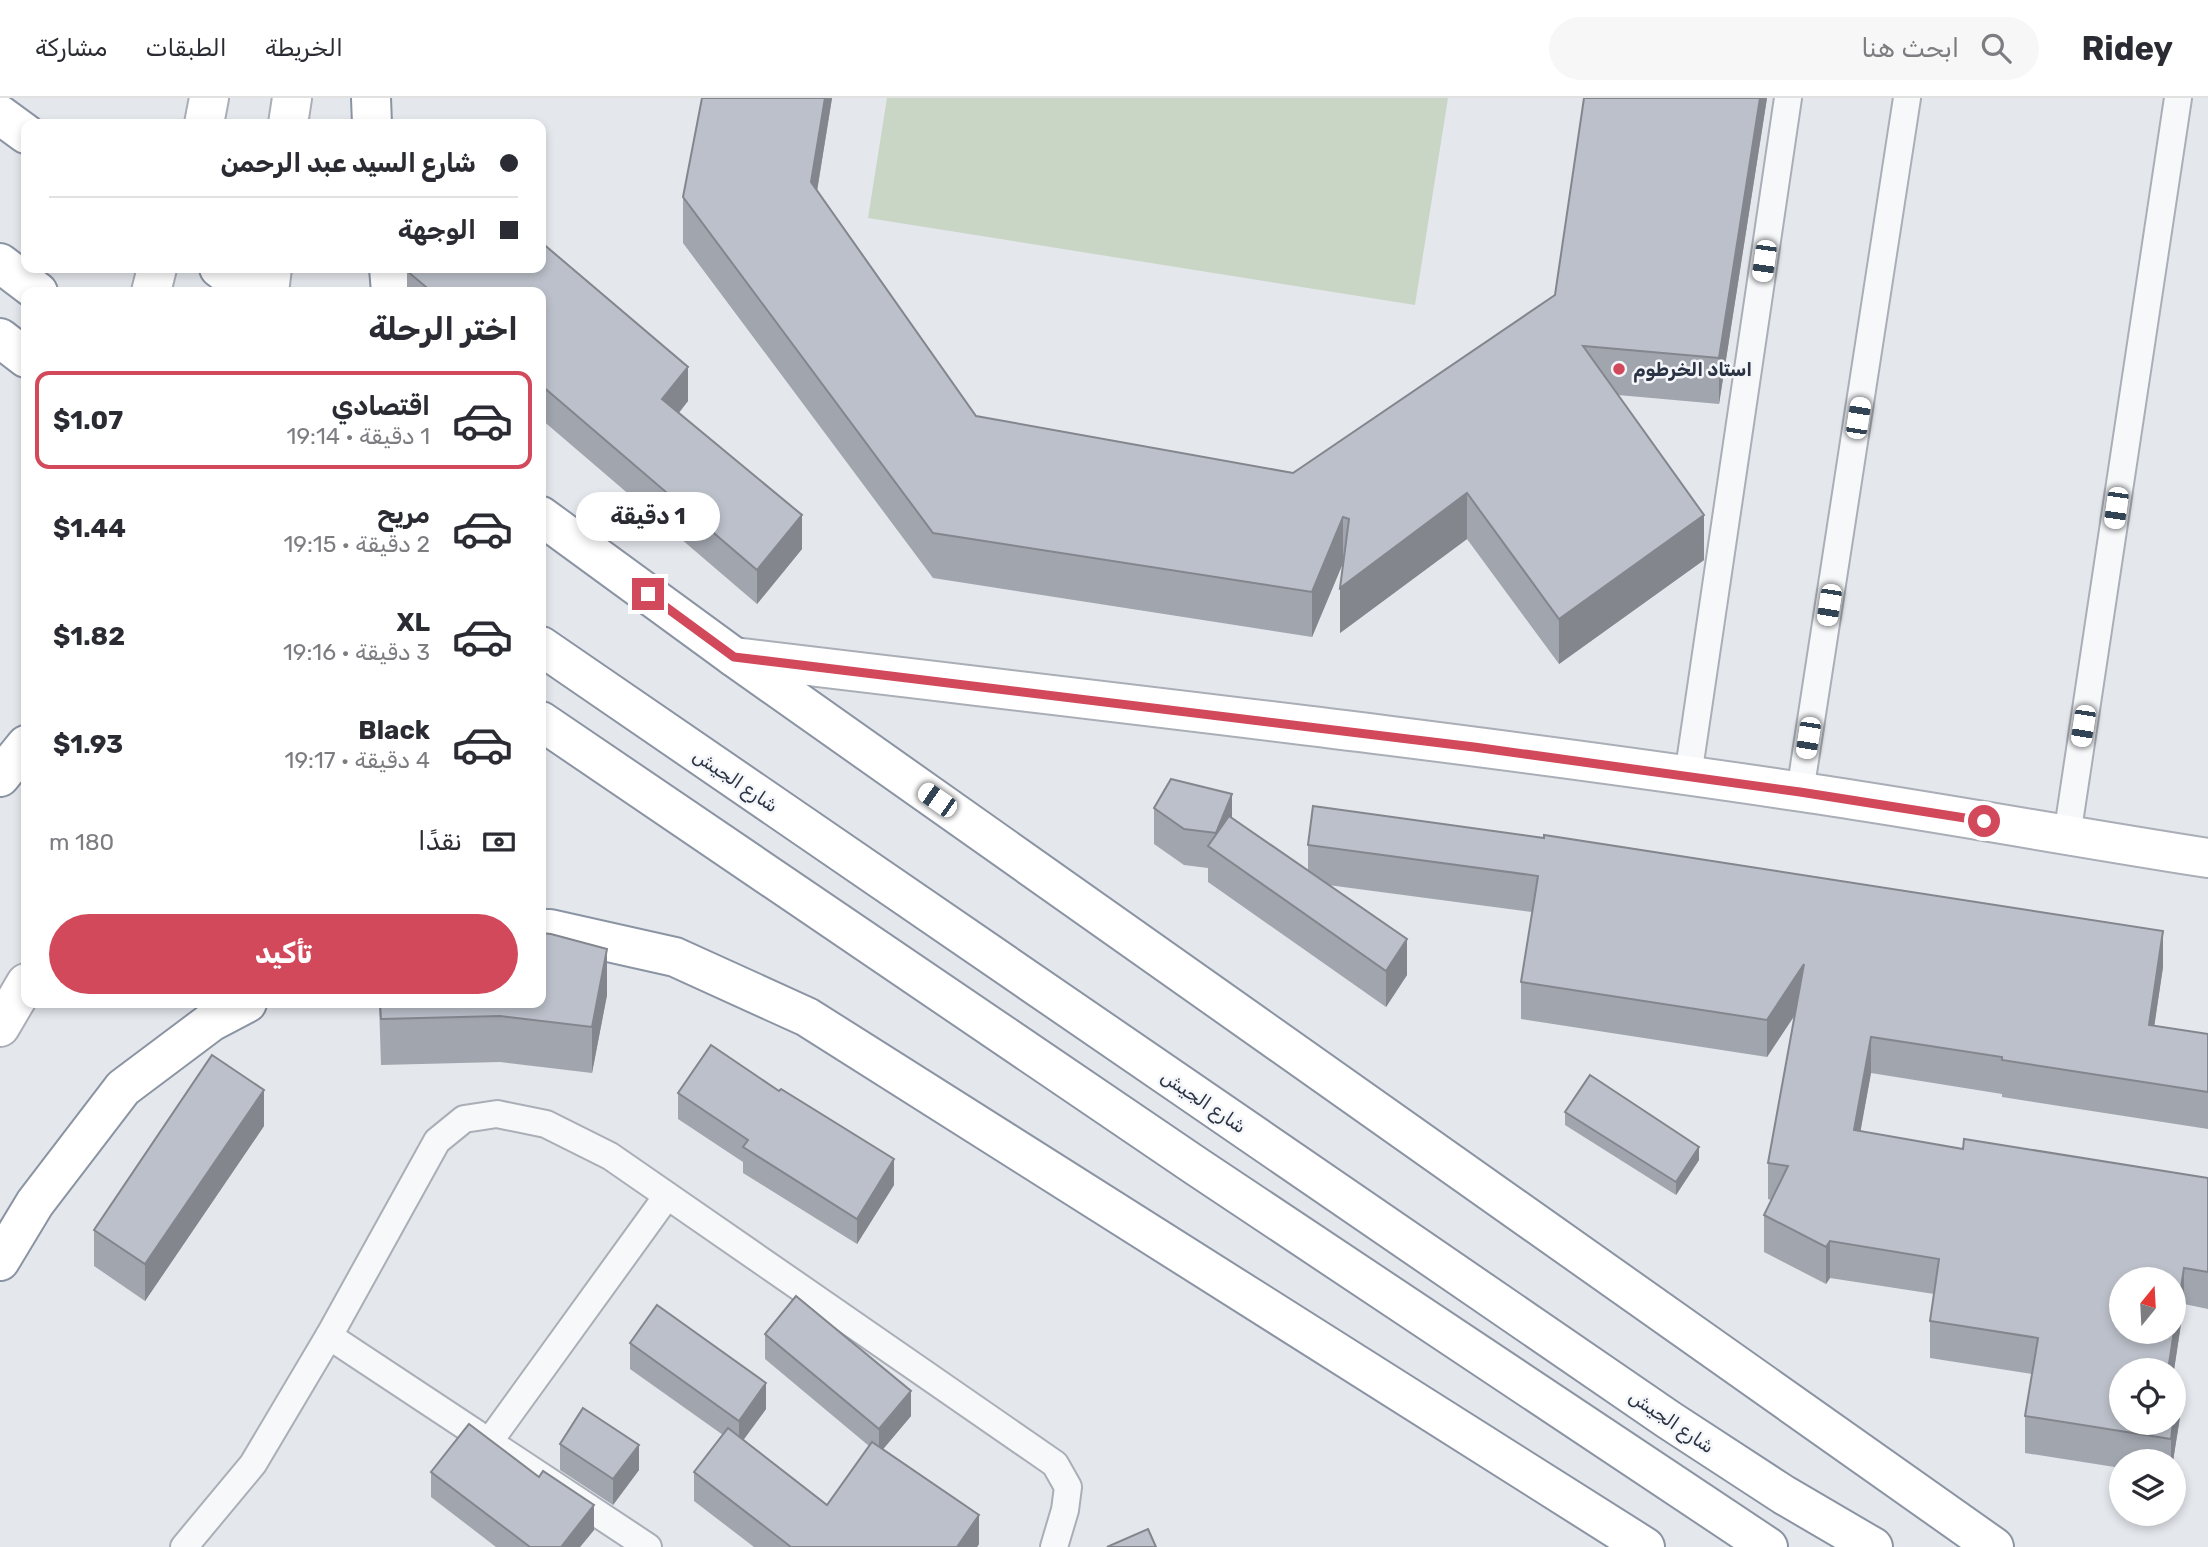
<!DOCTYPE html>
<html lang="ar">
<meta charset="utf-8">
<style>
:root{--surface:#fff;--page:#f7f7f7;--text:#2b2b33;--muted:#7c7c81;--line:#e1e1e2;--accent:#d1495b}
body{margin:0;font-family:Rubik,"Noto Sans Arabic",sans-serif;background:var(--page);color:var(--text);direction:rtl;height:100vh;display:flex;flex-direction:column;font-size:26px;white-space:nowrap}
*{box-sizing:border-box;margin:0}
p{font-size:23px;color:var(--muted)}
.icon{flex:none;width:38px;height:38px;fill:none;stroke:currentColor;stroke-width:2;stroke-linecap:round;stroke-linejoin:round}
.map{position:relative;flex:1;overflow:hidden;direction:ltr}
.side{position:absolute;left:21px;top:189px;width:525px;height:721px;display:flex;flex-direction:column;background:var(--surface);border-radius:14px;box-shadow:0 4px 10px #0003;direction:rtl}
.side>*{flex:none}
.top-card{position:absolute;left:21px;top:21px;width:525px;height:154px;border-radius:14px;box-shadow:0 4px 10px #0003;direction:rtl;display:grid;align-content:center;height:154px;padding:0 28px;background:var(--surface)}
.needle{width:46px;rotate:18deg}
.fabs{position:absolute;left:2109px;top:1169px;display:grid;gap:14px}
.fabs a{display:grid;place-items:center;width:77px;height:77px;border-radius:50%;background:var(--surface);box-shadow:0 4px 10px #0003;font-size:35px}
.end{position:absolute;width:32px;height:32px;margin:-16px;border:9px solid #d1495b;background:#fff;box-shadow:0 0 0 4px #fff}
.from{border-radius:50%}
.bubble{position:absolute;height:49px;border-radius:24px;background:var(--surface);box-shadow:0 4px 10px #0003;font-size:23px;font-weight:700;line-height:49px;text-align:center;direction:rtl}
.car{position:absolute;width:21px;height:42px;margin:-21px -10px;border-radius:9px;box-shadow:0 0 5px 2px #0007;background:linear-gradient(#fff 24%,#345 0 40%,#fff 0 76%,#345 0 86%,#fff 0)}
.top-card b{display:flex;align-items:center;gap:24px;height:66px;font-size:26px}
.top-card b+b{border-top:2px solid var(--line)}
.top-card i{width:18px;height:18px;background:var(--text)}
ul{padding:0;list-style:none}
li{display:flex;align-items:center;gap:21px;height:98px;margin:0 14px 10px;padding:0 14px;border:4px solid transparent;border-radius:14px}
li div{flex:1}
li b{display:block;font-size:26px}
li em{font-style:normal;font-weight:700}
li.selected{border-color:var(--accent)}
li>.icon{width:63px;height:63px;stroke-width:1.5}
h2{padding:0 28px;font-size:32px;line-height:84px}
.pay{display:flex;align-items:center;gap:18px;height:77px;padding:0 28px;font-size:26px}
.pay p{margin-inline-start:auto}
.cta{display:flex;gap:14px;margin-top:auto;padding:14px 28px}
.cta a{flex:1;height:80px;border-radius:42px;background:var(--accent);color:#fff;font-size:28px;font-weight:700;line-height:80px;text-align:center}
header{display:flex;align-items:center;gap:42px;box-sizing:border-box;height:98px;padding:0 35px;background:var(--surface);border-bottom:2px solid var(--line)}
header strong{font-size:33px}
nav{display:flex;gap:38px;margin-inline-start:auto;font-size:24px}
.search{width:490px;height:63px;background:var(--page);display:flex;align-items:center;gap:18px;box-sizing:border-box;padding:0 24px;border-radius:38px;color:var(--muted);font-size:26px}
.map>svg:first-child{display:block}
.green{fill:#c9d6c5}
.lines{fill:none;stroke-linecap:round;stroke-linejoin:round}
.lane-casing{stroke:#a9aeb7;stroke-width:30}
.secondary-casing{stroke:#a9aeb7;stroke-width:42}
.highway-casing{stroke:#8b94a3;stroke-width:42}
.lane{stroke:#f7f8fa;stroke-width:26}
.secondary{stroke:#fff;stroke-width:38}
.highway{stroke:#fff;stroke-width:38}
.wall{fill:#a1a5ae}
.shaded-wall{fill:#83868d}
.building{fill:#bbc0ca;stroke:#83868d;stroke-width:2;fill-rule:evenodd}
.route{stroke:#d1495b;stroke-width:9}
.poi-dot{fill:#d1495b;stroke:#f4f6f9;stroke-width:2.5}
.labels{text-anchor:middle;stroke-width:5;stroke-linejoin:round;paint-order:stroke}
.poi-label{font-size:19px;font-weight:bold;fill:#2b3445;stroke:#f4f6f9;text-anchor:start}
.street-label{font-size:19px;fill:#2b3445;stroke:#f4f6f9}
</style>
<header>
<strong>Ridey</strong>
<div class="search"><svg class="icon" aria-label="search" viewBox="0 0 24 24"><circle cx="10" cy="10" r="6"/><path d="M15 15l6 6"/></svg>ابحث هنا</div>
<nav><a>الخريطة</a><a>الطبقات</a><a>مشاركة</a></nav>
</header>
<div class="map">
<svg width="2208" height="1449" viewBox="0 0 2208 1449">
<rect width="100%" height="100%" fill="#e4e7ec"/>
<polygon class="green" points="887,0 1448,0 1415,207 868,120"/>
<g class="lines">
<g class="lane-casing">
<g id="lane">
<polyline points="1688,678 1788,0"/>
<polyline points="1800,694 1907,0"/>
<polyline points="2067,738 2178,0"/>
<polyline points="329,1238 648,1449"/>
<polyline points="489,1344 667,1098"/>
<polyline points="184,1449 253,1366 329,1238 437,1043 464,1021 497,1016 546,1026 610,1058 1055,1366 1068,1389 1065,1412 1054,1449"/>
</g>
</g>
<g class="secondary-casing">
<g id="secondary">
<polyline points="204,26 209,0"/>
<polyline points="288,26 292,0"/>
<polyline points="151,194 157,170"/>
<polyline points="269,194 272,170"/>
<path d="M 734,559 C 1090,602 1447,641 1802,694 C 1938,714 2073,739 2208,760"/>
<polyline points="0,929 26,885"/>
</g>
</g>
<g class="highway-casing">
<g id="highway">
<polyline points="371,0 372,26"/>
<polyline points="0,17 26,36"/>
<polyline points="0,165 38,194"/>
<polyline points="219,170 251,194"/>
<polyline points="389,170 391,194"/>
<polyline points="0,240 26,260"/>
<polyline points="541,418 734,559 1994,1449"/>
<polyline points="541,548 1669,1322 1784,1397 1873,1449"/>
<polyline points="541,623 1196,1068 1768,1449"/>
<polyline points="0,679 26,647"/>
<polyline points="541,831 550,831 675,859 807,919 1645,1449"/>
<polyline points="0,1163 35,1105 123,990 211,924 247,905"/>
</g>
</g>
<use href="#lane" class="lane"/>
<use href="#secondary" class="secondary"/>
<use href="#highway" class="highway"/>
</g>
<g class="wall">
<polygon points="702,0 832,0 817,93 976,318 1293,375 1555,197 1584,0 1767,0 1719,306 1618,297 1704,462 1559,566 1467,441 1340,535 1343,465 1312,539 933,480 683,145 683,99"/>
<polygon points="541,144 688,269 688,303 679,315 802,417 802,451 757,506 541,321 541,194 407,194 407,173 410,170 541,170"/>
<polygon points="1313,708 2163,869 2154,928 2208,936 2208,1031 2002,999 2002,996 1871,975 1860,1034 1963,1051 2208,1080 2208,1211 2184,1206 2174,1272 2121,1272 2180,1319 2173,1363 2121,1363 2121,1370 2025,1355 2025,1318 2032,1276 1930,1260 1930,1223 1934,1196 1830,1180 1826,1186 1764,1154 1764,1117 1771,1102 1768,1101 1768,1065 1795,917 1767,959 1521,921 1521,884 1532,814 1328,787 1407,877 1386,909 1208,784 1208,770 1184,767 1154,746 1154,710 1232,721 1308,772 1308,747"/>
<polygon points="607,897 592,975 500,964 381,967 379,905 541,905"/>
<polygon points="678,995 894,1087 857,1146 743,1075 743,1064 678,1021"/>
<polygon points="1565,1014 1699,1062 1676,1097 1565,1027"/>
<polygon points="264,1028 145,1203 94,1168 94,1132"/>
<polygon points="765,1236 911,1318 883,1351 979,1446 977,1449 754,1449 694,1403 694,1374 723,1337 630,1271 630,1245 766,1311 743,1342 827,1407 869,1348 765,1261"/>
<polygon points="560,1346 639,1372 613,1407 560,1372"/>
<polygon points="431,1374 594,1432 580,1449 496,1449 431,1399"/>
</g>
<g class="shaded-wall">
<polygon points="825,0 832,0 811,130 811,84"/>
<polygon points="1760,0 1767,0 1719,306 1719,260"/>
<polygon points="688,269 688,303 662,335 662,301"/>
<polygon points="1467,395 1467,441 1340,535 1340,490"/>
<polygon points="802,417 802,451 757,506 757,472"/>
<polygon points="1704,417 1704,462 1559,566 1559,521"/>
<polygon points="1343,419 1343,465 1312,539 1312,494"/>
<polygon points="1232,696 1232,733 1216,735"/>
<polygon points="2163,833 2163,869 2149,964 2149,927"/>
<polygon points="1407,841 1407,877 1386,909 1386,873"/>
<polygon points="607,851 607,897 592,975 592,929"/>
<polygon points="1804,866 1804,903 1767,959 1767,922"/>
<polygon points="1871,939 1871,975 1854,1069 1854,1032"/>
<polygon points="264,992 264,1028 145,1203 145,1166"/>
<polygon points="1699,1049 1699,1062 1676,1097 1676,1084"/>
<polygon points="894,1061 894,1087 857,1146 857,1121"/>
<polygon points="1830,1143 1830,1180 1826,1186 1826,1149"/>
<polygon points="2184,1170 2184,1206 2174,1272 2168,1272"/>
<polygon points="2180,1282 2180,1319 2173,1363 2171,1363 2171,1341"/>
<polygon points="766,1285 766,1311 739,1348 739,1323"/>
<polygon points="911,1293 911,1318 879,1356 879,1331"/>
<polygon points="639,1347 639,1372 613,1407 613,1381"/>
<polygon points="594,1407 594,1432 580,1449 561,1449"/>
<polygon points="979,1417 979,1446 977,1449 957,1449"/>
</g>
<g class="building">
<polygon points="702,0 825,0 811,84 976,318 1293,375 1555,197 1584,0 1760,0 1719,260 1583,248 1704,417 1559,521 1467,395 1340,490 1349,421 1343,419 1312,494 933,435 683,99"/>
<polygon points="541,144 688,269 662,301 802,417 757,472 541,287 541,194 432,194 407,173 410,170 541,170"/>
<polygon points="1171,681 1232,696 1216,735 1184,731 1154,710"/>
<path d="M 1313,708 L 1544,740 L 1544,737 L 2163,833 L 2149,927 L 2208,936 L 2208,994 L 2002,962 L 2002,959 L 1871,939 L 1854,1032 L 1963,1051 L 1964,1041 L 2208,1080 L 2208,1174 L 2184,1170 L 2168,1272 L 2121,1272 L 2121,1325 L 2173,1325 L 2171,1341 L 2025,1318 L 2038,1240 L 1930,1223 L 1939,1161 L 1830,1143 L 1826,1149 L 1764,1117 L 1788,1068 L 1768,1065 L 1804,866 L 1767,922 L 1521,884 L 1538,778 L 1308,747 ZM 2121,1181 L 2174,1181 L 2174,1234 L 2121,1234 Z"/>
<polygon points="1229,718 1407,841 1386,873 1208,748"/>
<polygon points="541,835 551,836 607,851 592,929 500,918 381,921 380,905 541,905"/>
<polygon points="711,947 779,993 781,991 894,1061 857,1121 743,1049 748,1042 678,995"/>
<polygon points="212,957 264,992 145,1166 94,1132"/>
<polygon points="1590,977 1699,1049 1676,1084 1565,1014"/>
<polygon points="796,1198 911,1293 879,1331 765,1236"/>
<polygon points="657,1207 766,1285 739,1323 630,1245"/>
<polygon points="2174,1281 2180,1282 2174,1325"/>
<polygon points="583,1310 639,1347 613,1381 560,1346"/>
<polygon points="469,1326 539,1379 543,1373 594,1407 561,1449 530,1449 431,1374"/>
<polygon points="728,1330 827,1407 872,1344 979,1417 957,1449 791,1449 694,1374"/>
<polygon points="1148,1431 1156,1449 1107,1449"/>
</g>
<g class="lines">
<polyline class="route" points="648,496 734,559 1474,649 1800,694 1984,723"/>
</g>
<circle class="poi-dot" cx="1619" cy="271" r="7"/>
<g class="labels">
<g class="poi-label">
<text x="1633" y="278">استاد الخرطوم</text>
</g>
<g class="street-label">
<text transform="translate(736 682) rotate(34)" y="7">شارع الجيش</text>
<text transform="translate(1204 1003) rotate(34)" y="7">شارع الجيش</text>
<text transform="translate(1672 1323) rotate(34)" y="7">شارع الجيش</text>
</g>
</g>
</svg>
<div class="fabs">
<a><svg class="needle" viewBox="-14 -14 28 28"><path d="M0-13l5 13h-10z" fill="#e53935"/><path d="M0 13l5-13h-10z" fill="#7c7c81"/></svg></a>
<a><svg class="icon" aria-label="locate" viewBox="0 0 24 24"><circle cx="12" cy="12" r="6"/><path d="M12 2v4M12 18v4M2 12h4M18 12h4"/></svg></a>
<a><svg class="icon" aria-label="layers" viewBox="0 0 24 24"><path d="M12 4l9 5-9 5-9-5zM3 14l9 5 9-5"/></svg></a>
</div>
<i class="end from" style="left:1984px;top:723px"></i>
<i class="end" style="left:648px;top:496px"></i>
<div class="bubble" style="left:576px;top:394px;width:144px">1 دقيقة</div>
<i class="car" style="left:1764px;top:163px;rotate:188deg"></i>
<i class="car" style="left:1858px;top:320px;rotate:9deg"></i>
<i class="car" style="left:2116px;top:410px;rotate:188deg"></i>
<i class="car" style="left:1829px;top:507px;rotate:189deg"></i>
<i class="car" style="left:2083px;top:628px;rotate:189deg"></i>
<i class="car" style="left:1808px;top:640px;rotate:189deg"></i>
<i class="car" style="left:937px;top:702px;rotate:305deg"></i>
<div class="top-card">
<b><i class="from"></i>شارع السيد عبد الرحمن</b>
<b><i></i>الوجهة</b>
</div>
<section class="side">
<h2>اختر الرحلة</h2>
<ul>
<li class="selected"><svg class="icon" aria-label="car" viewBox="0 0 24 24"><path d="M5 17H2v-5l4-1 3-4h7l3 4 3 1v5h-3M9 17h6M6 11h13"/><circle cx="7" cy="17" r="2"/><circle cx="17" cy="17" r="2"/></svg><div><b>اقتصادي</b><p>1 دقيقة · 19:14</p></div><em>$1.07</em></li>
<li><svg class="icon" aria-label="car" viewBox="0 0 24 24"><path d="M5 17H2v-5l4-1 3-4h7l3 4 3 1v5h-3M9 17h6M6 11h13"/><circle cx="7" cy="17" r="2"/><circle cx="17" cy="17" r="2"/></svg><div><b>مريح</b><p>2 دقيقة · 19:15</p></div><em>$1.44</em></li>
<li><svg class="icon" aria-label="car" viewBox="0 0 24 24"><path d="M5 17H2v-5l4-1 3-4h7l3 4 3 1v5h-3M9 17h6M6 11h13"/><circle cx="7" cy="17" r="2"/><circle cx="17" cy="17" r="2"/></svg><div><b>XL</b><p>3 دقيقة · 19:16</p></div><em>$1.82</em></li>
<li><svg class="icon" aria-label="car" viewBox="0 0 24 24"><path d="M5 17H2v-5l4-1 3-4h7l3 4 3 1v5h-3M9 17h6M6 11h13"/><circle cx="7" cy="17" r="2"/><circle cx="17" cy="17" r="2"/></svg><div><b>Black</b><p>4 دقيقة · 19:17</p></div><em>$1.93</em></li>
</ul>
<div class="pay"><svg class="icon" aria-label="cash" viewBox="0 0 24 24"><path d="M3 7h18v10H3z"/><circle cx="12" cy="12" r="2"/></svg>نقدًا<p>180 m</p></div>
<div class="cta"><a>تأكيد</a></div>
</section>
</div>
